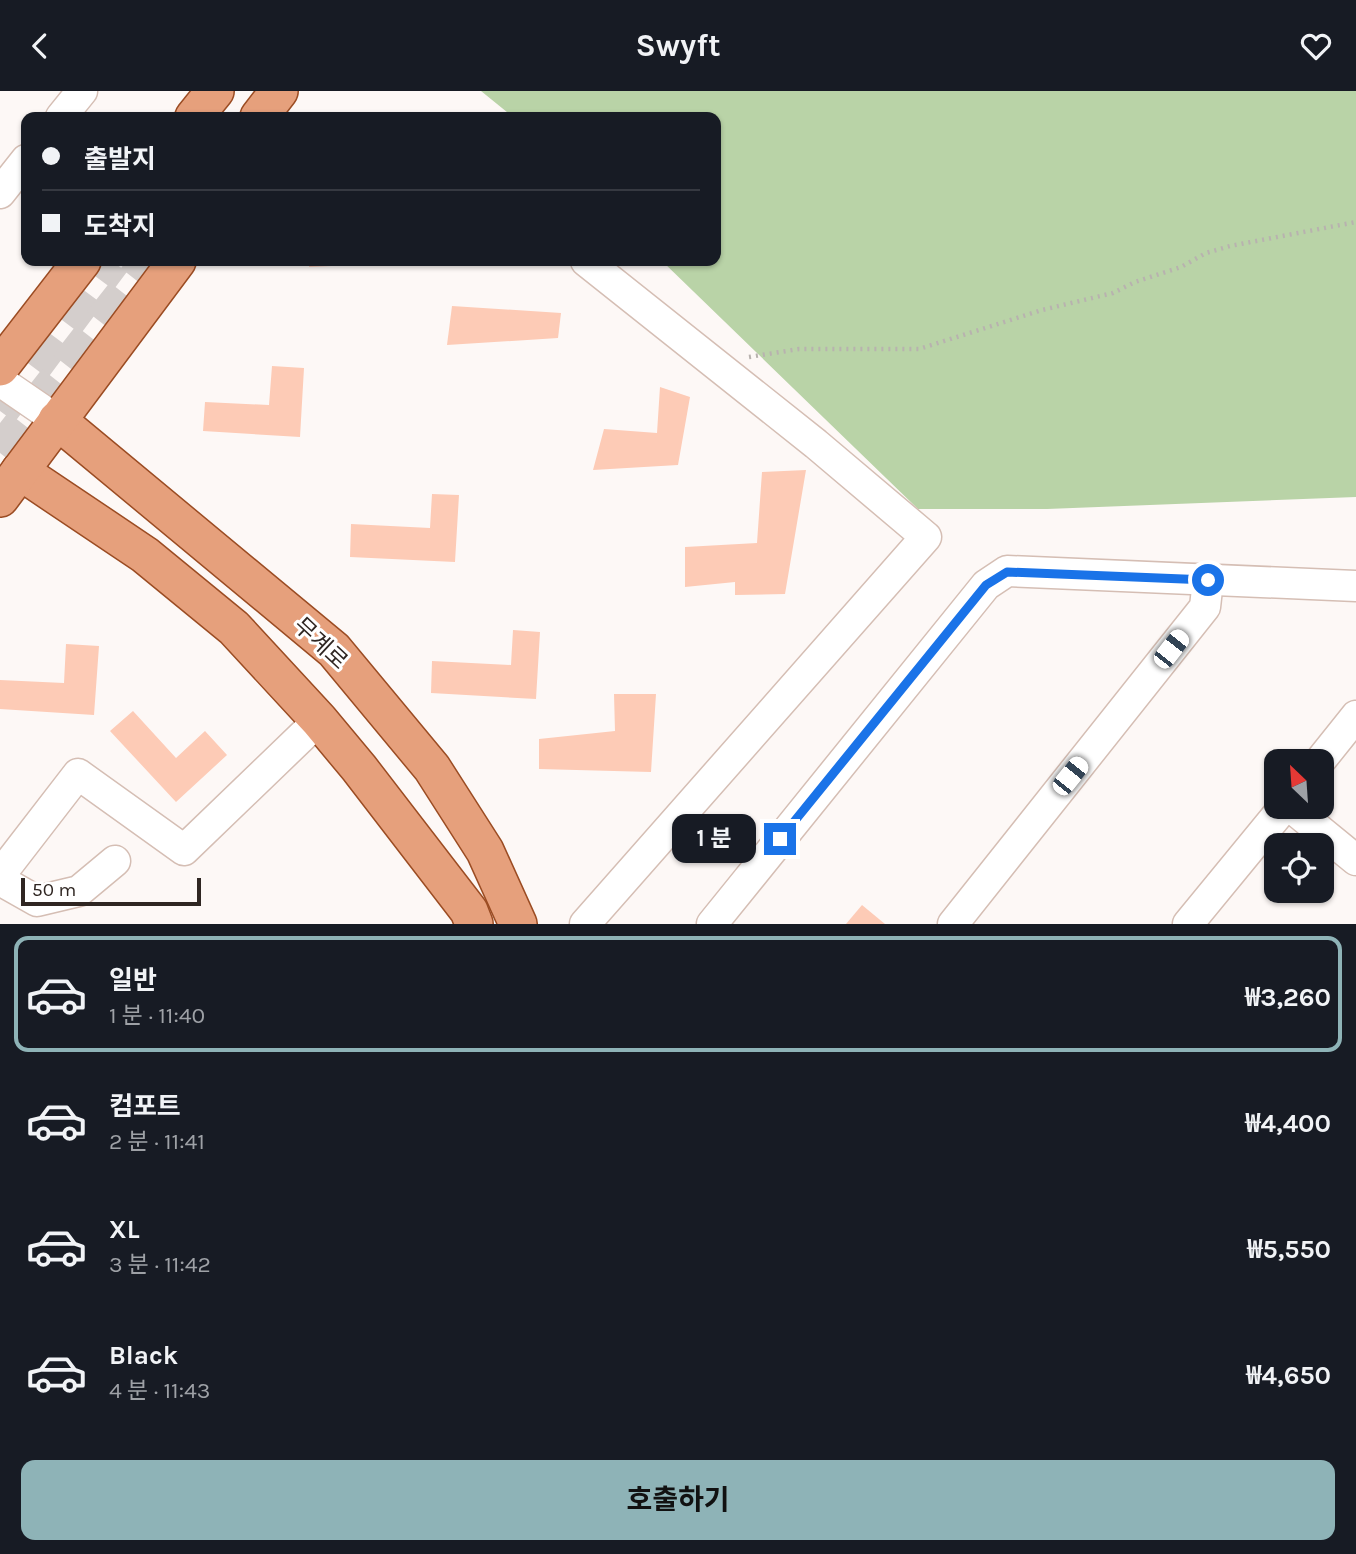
<!DOCTYPE html>
<html lang="ko">
<meta charset="utf-8">
<style>
:root{--surface:#171b24;--page:#242831;--text:#f1f3f6;--muted:#9ea1a6;--line:#363941;--accent:#8eb3b7}
body{margin:0;font-family:Karla,"Noto Sans KR",sans-serif;background:var(--page);color:var(--text);height:100vh;display:flex;flex-direction:column;font-size:26px;white-space:nowrap}
*{box-sizing:border-box;margin:0}
p{font-size:23px;color:var(--muted)}
.icon{flex:none;width:38px;height:38px;fill:none;stroke:currentColor;stroke-width:2;stroke-linecap:round;stroke-linejoin:round}
.map{position:relative;height:833px;overflow:hidden}
.sheet{display:flex;flex-direction:column;background:var(--surface);flex:1}
.sheet>*{flex:none}
.banner{position:absolute;left:21px;top:21px;width:700px;height:154px;border-radius:14px;box-shadow:0 2px 5px #0004;display:grid;align-content:center;height:154px;padding:0 21px;background:var(--surface)}
.needle{width:46px;rotate:335deg}
.tools{position:absolute;left:1264px;top:658px;display:grid;gap:14px}
.tools a{display:grid;place-items:center;width:70px;height:70px;border-radius:14px;background:var(--surface);box-shadow:0 2px 5px #0004;font-size:35px}
.scale{position:absolute;left:21px;bottom:18px;width:180px;box-sizing:border-box;padding-left:7px;border:4px solid #2f2622;border-top:0;font-size:19px;line-height:24px;white-space:nowrap;color:#2f2622;-webkit-text-stroke:5px #fff;paint-order:stroke}
.end{position:absolute;width:32px;height:32px;margin:-16px;border:9px solid #1a73e8;background:#fff;box-shadow:0 0 0 4px #fff}
.from{border-radius:50%}
.bubble{position:absolute;height:49px;border-radius:14px;background:var(--surface);box-shadow:0 2px 5px #0004;font-size:23px;font-weight:700;line-height:49px;text-align:center}
.car{position:absolute;width:21px;height:42px;margin:-21px -10px;border-radius:9px;box-shadow:0 0 5px 2px #0007;background:linear-gradient(#fff 24%,#345 0 40%,#fff 0 76%,#345 0 86%,#fff 0)}
.banner b{display:flex;align-items:center;gap:24px;height:66px;font-size:26px}
.banner b+b{border-top:2px solid var(--line)}
.banner i{width:18px;height:18px;background:var(--text)}
ul{padding:12px 0 0;list-style:none}
li{display:flex;align-items:center;gap:21px;height:116px;margin:0 14px 10px;padding:0 7px;border:4px solid transparent;border-radius:14px}
li div{flex:1}
li b{display:block;font-size:26px}
li em{font-style:normal;font-weight:700}
li.on{border-color:var(--accent)}
li>.icon{width:63px;height:63px;stroke-width:1.5}
.button{display:flex;gap:14px;margin-top:auto;padding:14px 21px}
.button a{flex:1;height:80px;border-radius:14px;background:var(--accent);color:#111;font-size:28px;font-weight:700;line-height:80px;text-align:center}
header{display:flex;justify-content:space-between;align-items:center;height:91px;padding:0 21px;background:var(--surface);font-size:32px;font-weight:700}
.map>svg:first-child{display:block}
.green{fill:#b9d3a7}
.building{fill:#fdcbb6}
.lines{fill:none;stroke-linecap:round;stroke-linejoin:round}
.major-tunnel{stroke:#d4cecc;stroke-width:37;stroke-dasharray:37 18;stroke-linecap:butt}
.minor-casing{stroke:#d5beb4;stroke-width:33}
.major-casing{stroke:#9b4c23;stroke-width:40}
.path{stroke:#b8b2af;stroke-width:4.5;stroke-dasharray:2 5;stroke-linecap:butt}
.minor{stroke:#fff;stroke-width:30}
.major{stroke:#e6a07c;stroke-width:37}
.route{stroke:#1a73e8;stroke-width:9}
.labels{text-anchor:middle;stroke-width:6;stroke-linejoin:round;paint-order:stroke}
.street-label{font-size:23px;fill:#2f2622;stroke:#fff}
</style>
<header><svg class="icon" aria-label="back" viewBox="0 0 24 24"><path d="M15 5l-7 7 7 7"/></svg>Swyft<svg class="icon" aria-label="heart" viewBox="0 0 24 24"><path d="M12 20l-8-8c-3-5 5-10 8-4 3-6 11-1 8 4z"/></svg></header>
<div class="map">
<svg width="1356" height="833" viewBox="0 0 1356 833">
<rect width="100%" height="100%" fill="#fdf8f6"/>
<polygon class="green" points="481,0 1356,0 1356,406 1047,418 918,418 662,170 716,170 716,26 513,26"/>
<g class="building">
<polygon points="310,170 400,170 400,172 309,176"/>
<polygon points="452,215 561,222 558,247 447,254"/>
<polygon points="272,275 304,277 300,346 203,340 205,311 269,314"/>
<polygon points="660,296 690,306 678,374 593,379 604,338 657,342"/>
<polygon points="806,379 785,503 735,504 735,491 685,496 685,456 757,452 762,381"/>
<polygon points="432,403 459,404 455,471 350,466 351,433 430,437"/>
<polygon points="513,539 540,541 536,608 431,602 432,570 511,574"/>
<polygon points="66,553 99,555 94,624 0,618 0,589 64,592"/>
<polygon points="614,603 656,603 651,681 539,678 539,648 615,640"/>
<polygon points="133,620 176,667 205,640 227,664 176,711 110,640"/>
<polygon points="862,814 885,833 846,833"/>
</g>
<g class="lines">
<g class="major-tunnel">
<polyline points="0,320 112,170"/>
<polyline points="0,362 150,170"/>
</g>
<g class="minor-casing">
<g id="minor">
<polyline points="61,26 82,0"/>
<polyline points="0,102 26,69"/>
<polyline points="0,290 57,329"/>
<polyline points="1320,670 1356,625"/>
<polyline points="1291,716 1356,769"/>
<polyline points="0,784 78,683 184,759 319,629"/>
<polyline points="0,789 37,810 79,800 115,770"/>
<polyline points="585,833 926,446 816,353 586,170"/>
<polyline points="712,833 986,494 1007,480 1356,495"/>
<polyline points="953,833 1205,516 1208,489"/>
<polyline points="1188,833 1284,716"/>
</g>
</g>
<g class="major-casing">
<g id="major">
<polyline points="194,26 215,0"/>
<polyline points="259,26 279,0"/>
<polyline points="0,276 82,170"/>
<polyline points="57,329 334,559 432,677 485,760 518,833"/>
<polyline points="20,380 145,464 234,537 319,629 359,677 469,820 474,833"/>
<polyline points="0,407 177,170"/>
</g>
</g>
<polyline class="path" points="749,266 799,258 919,258 1042,219 1113,202 1135,191 1181,176 1206,162 1230,155 1356,131"/>
<use href="#minor" class="minor"/>
<use href="#major" class="major"/>
</g>
<g class="lines">
<polyline class="route" points="780,748 986,494 1007,481 1208,489"/>
</g>
<g class="labels">
<g class="street-label">
<text transform="translate(321 552) rotate(43)" y="8">무계로</text>
</g>
</g>
</svg>
<div class="tools">
<a><svg class="needle" viewBox="-14 -14 28 28"><path d="M0-13l5 13h-10z" fill="#e53935"/><path d="M0 13l5-13h-10z" fill="#9ea1a6"/></svg></a>
<a><svg class="icon" aria-label="locate" viewBox="0 0 24 24"><circle cx="12" cy="12" r="6"/><path d="M12 2v4M12 18v4M2 12h4M18 12h4"/></svg></a>
</div>
<div class="scale">50 m</div>
<i class="end from" style="left:1208px;top:489px"></i>
<i class="end" style="left:780px;top:748px"></i>
<div class="bubble" style="left:672px;top:723px;width:84px">1 분</div>
<i class="car" style="left:1171px;top:558px;rotate:38deg"></i>
<i class="car" style="left:1070px;top:685px;rotate:39deg"></i>
<div class="banner">
<b><i class="from"></i>출발지</b>
<b><i></i>도착지</b>
</div>
</div>
<section class="sheet">
<ul>
<li class="on"><svg class="icon" aria-label="car" viewBox="0 0 24 24"><path d="M5 17H2v-5l4-1 3-4h7l3 4 3 1v5h-3M9 17h6M6 11h13"/><circle cx="7" cy="17" r="2"/><circle cx="17" cy="17" r="2"/></svg><div><b>일반</b><p>1 분 · 11:40</p></div><em>₩3,260</em></li>
<li><svg class="icon" aria-label="car" viewBox="0 0 24 24"><path d="M5 17H2v-5l4-1 3-4h7l3 4 3 1v5h-3M9 17h6M6 11h13"/><circle cx="7" cy="17" r="2"/><circle cx="17" cy="17" r="2"/></svg><div><b>컴포트</b><p>2 분 · 11:41</p></div><em>₩4,400</em></li>
<li><svg class="icon" aria-label="car" viewBox="0 0 24 24"><path d="M5 17H2v-5l4-1 3-4h7l3 4 3 1v5h-3M9 17h6M6 11h13"/><circle cx="7" cy="17" r="2"/><circle cx="17" cy="17" r="2"/></svg><div><b>XL</b><p>3 분 · 11:42</p></div><em>₩5,550</em></li>
<li><svg class="icon" aria-label="car" viewBox="0 0 24 24"><path d="M5 17H2v-5l4-1 3-4h7l3 4 3 1v5h-3M9 17h6M6 11h13"/><circle cx="7" cy="17" r="2"/><circle cx="17" cy="17" r="2"/></svg><div><b>Black</b><p>4 분 · 11:43</p></div><em>₩4,650</em></li>
</ul>
<div class="button"><a>호출하기</a></div>
</section>
